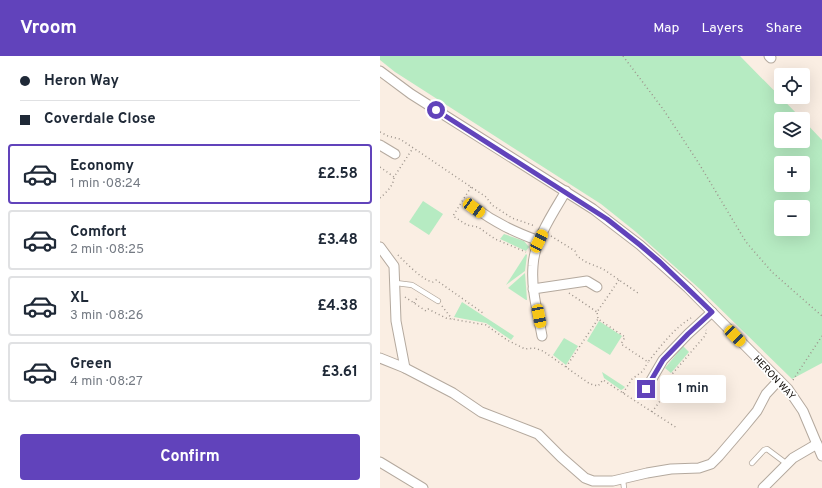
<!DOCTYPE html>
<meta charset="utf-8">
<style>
:root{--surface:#fff;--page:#f6f6f7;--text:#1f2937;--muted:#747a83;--line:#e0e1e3;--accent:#6143bb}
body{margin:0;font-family:Overpass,sans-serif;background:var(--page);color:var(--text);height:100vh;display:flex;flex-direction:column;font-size:15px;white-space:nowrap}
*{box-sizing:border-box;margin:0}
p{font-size:13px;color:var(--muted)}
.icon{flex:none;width:22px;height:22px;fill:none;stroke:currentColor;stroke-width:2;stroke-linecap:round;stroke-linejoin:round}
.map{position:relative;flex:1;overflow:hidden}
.panel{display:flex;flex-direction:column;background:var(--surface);width:380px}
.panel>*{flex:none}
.top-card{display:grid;align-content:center;height:88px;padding:0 20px;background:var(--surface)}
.controls{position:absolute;left:394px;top:12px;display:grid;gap:8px}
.controls a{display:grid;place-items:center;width:36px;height:36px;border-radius:4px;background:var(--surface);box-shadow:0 4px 16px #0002;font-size:20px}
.end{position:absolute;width:18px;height:18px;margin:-9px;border:5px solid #6143bb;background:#fff;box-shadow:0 0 0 2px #fff}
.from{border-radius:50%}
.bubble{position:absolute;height:28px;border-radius:4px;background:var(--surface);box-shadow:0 4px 16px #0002;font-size:13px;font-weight:700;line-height:28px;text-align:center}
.car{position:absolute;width:12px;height:24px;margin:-12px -6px;border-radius:5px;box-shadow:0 0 3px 1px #0007;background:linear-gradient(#f5c518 24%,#345 0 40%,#f5c518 0 76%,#345 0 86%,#f5c518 0)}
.top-card b{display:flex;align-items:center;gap:14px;height:38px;font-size:15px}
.top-card b+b{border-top:1px solid var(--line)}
.top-card i{width:10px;height:10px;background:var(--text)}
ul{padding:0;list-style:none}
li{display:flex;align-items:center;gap:12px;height:60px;margin:0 8px 6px;padding:0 12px;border:2px solid var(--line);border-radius:4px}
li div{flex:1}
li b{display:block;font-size:15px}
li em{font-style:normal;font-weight:700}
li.selected{border-color:var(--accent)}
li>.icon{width:36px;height:36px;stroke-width:1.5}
.action{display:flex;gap:8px;margin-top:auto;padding:8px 20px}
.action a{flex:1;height:46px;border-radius:4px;background:var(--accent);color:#fff;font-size:16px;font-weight:700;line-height:46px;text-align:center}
header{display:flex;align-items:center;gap:24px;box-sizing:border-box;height:56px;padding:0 20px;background:var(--accent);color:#fff}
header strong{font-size:19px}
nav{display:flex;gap:22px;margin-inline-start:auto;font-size:14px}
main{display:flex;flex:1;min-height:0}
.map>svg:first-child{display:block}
.green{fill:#b6ebc2;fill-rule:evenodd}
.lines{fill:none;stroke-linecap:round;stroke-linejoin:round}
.service-casing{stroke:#b4a99e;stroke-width:6}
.minor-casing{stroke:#b4a99e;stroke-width:11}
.path{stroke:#9d948c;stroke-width:1.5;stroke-dasharray:1 3;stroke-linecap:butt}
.service{stroke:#fff;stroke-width:4.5}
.minor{stroke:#fff;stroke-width:9}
.route{stroke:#6143bb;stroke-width:5}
.labels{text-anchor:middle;stroke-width:3.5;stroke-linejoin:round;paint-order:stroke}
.street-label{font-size:10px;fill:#120e0a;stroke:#fff}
</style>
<header>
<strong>Vroom</strong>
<nav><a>Map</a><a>Layers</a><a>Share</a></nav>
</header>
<main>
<section class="panel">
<div class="top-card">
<b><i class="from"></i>Heron Way</b>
<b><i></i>Coverdale Close</b>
</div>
<ul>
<li class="selected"><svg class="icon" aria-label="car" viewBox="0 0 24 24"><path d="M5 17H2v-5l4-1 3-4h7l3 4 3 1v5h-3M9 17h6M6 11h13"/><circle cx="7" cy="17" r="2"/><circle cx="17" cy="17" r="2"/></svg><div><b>Economy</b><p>1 min · 08:24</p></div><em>£2.58</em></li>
<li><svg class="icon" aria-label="car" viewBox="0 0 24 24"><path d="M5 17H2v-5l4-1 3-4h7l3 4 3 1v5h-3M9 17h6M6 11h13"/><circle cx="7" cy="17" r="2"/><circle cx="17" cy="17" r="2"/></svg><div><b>Comfort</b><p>2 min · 08:25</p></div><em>£3.48</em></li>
<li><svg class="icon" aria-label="car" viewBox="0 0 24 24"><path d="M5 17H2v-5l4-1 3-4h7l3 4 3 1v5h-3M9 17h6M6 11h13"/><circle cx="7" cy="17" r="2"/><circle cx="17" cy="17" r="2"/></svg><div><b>XL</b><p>3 min · 08:26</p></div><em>£4.38</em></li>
<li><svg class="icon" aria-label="car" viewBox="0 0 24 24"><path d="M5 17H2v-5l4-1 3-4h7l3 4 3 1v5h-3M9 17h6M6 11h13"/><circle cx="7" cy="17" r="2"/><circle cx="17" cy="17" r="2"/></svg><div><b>Green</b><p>4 min · 08:27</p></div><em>£3.61</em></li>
</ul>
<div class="action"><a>Confirm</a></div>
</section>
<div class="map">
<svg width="442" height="432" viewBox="0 0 442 432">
<rect width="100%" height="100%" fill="#faeee3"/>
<g class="green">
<path d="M 0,0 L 360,0 L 422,63 L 401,63 L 401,85 L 423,85 L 423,64 L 442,84 L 442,307 L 412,323 L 322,235 L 256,176 L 221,148 L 15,16 L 0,4 ZM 401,107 L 423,107 L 423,129 L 401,129 ZM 401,151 L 423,151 L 423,173 L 401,173 Z"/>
<polygon points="43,145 63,158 49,179 29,166"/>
<polygon points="124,178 144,185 149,191 146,195 120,183"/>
<polygon points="146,198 147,199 145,215 126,229"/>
<polygon points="145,217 147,244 146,244 128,232"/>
<polygon points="82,246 128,276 134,280 131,284 106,267 74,261"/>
<polygon points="219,265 242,280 230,299 207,285"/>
<polygon points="184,282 198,290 186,309 173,299"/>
<polygon points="303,290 309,296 291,317 285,312"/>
<polygon points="222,316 245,331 243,333 241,334 224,322"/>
</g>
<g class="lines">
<g class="service-casing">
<g id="service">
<polyline points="16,227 32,229 58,245"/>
<polyline points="372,407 384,394 387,393 407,408"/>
<polyline points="243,424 244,432"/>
</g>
</g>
<g class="minor-casing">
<g id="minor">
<polyline points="389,0 391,2"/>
<polyline points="0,15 31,38 213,153 260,189 308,232 408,333 423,355 442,400"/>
<polyline points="0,89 15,98"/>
<path d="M 94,151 C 115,167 135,176 159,185"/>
<polyline points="0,191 14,210 16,265 25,312"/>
<polyline points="153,233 207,225 217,231"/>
<path d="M 162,280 C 158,257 151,234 153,210 C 154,185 173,157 186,135"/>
<polyline points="0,302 25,312 73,337 101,356 158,378 181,401 205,422 213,425 233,425 267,417 291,413 319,412 331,408 339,400 363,372 377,355 386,338 399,324"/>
<polyline points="266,333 283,304 308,278 332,256"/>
<polyline points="0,406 43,432"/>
<polyline points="383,432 413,402 437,388"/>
</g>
</g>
<g class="path">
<polyline points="243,0 283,53 318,106 366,186 392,216 442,260"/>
<polyline points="0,76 8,80 20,83 106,141 112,149 132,162 155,170"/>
<polyline points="0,111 14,121 33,92"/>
<polyline points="91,131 73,160 87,169 98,171 115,183 146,196"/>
<path d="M 0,142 C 6,137 14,129 14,121"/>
<polyline points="171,180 195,195 197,200 206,206 223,213 258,237"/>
<path d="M 18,199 C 25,206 43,225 53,226 L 56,224 L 103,257"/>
<path d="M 239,224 L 217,256 L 218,263 L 245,281 L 241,288 L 268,306 C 281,290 293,273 311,262"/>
<polyline points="189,237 217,256"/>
<polyline points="25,241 46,255 48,253 66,262 106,269 127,284 145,293 154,292 163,295 210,328 218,330 223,324 297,372"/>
<polyline points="34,247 38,240"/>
<polyline points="62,250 72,263"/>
<polyline points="186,311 218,263"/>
<polyline points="413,324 442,280"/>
<polyline points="243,337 252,323 263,315 268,306"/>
<polyline points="272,356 280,345 285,329 293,317 324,281 327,275 326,274"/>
</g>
<use href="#service" class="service"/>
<use href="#minor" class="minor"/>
</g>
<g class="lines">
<polyline class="route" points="56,54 227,163 260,189 280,206 332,256 308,278 283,304 266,333"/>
</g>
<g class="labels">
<g class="street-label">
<text transform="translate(395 321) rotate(47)" y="4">HERON WAY</text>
</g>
</g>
</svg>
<div class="controls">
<a><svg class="icon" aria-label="locate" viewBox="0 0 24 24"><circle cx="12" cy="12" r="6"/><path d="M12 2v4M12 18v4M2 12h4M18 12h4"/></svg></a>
<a><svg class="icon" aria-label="layers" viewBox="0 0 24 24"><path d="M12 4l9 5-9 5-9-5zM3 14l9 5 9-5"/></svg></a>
<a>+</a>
<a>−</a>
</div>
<i class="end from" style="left:56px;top:54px"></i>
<i class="end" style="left:266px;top:333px"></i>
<div class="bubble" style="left:280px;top:319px;width:66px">1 min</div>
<i class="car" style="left:94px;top:152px;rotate:126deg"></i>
<i class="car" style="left:159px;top:185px;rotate:27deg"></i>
<i class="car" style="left:159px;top:260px;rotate:169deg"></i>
<i class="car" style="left:355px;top:280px;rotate:135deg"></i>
</div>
</main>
